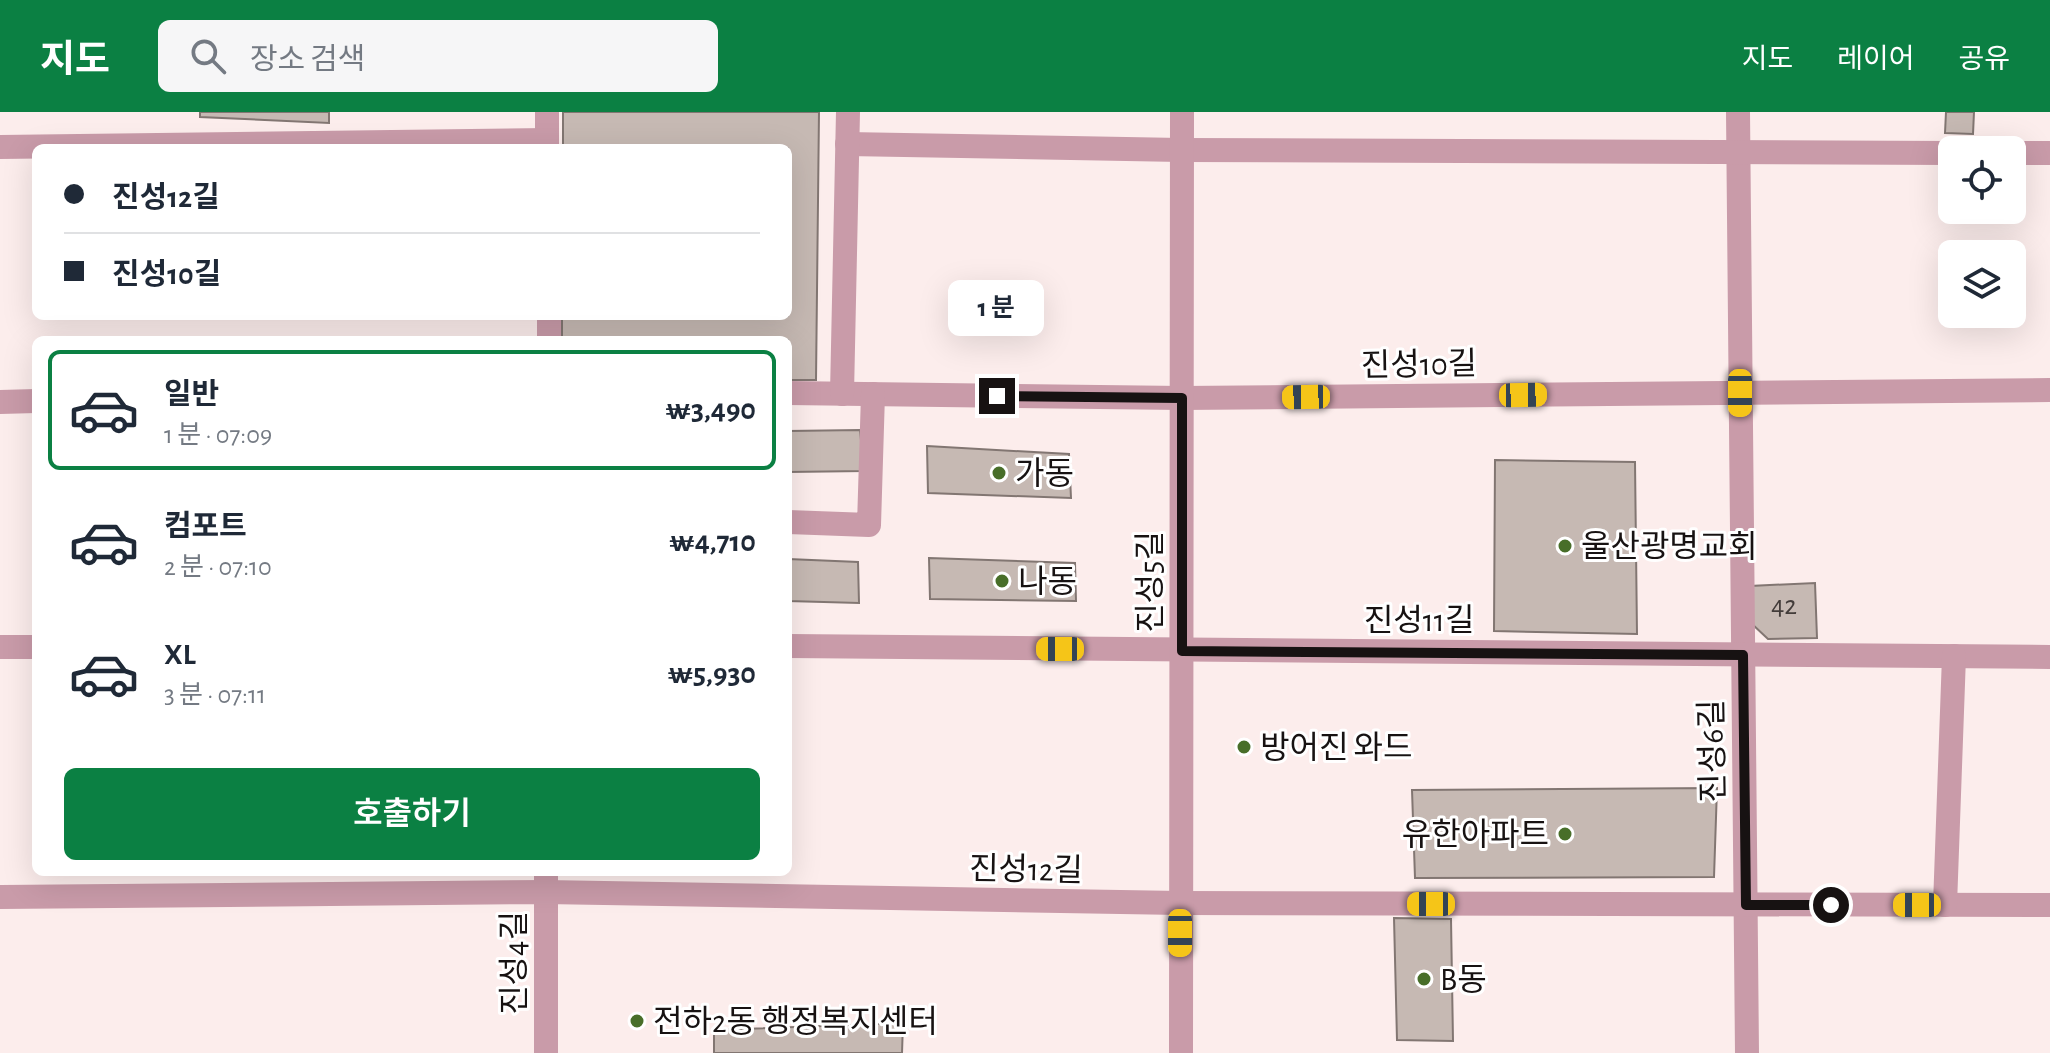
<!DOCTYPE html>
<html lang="ko">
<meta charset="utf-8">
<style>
:root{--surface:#fff;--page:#f6f6f7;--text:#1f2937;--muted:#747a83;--line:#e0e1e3;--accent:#0b8043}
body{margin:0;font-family:"Alegreya Sans","Noto Sans KR",sans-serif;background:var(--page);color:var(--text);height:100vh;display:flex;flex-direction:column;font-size:30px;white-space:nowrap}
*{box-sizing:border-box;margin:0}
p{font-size:26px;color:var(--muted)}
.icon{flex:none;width:44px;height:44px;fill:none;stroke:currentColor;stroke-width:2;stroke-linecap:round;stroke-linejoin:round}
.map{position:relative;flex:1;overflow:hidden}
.side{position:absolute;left:32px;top:224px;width:760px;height:540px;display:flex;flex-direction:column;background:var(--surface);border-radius:12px;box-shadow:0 8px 32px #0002}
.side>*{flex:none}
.guide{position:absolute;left:32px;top:32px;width:760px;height:176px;border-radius:12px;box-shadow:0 8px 32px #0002;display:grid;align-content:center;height:176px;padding:0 32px;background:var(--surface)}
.fabs{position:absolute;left:1938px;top:24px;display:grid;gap:16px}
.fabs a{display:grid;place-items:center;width:88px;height:88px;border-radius:12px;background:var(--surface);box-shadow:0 8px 32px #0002;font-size:40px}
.end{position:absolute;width:36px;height:36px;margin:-18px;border:10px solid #171212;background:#fff;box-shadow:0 0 0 4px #fff}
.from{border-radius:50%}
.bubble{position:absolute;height:56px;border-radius:12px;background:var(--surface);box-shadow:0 8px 32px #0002;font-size:26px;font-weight:600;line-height:56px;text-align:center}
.car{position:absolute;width:24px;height:48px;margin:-24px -12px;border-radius:10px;box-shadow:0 0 6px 2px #0007;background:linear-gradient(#f5c518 24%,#345 0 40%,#f5c518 0 76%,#345 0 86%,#f5c518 0)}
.guide b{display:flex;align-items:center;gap:28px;height:76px;font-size:30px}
.guide b+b{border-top:2px solid var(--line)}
.guide i{width:20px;height:20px;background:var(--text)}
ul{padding:14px 0 0;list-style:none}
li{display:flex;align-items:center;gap:24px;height:120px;margin:0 16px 12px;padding:0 16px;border:4px solid transparent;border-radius:12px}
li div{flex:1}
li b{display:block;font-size:30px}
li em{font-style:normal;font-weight:600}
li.current{border-color:var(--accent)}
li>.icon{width:72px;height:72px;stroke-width:1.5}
.primary-button{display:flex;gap:16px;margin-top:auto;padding:16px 32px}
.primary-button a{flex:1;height:92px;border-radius:12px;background:var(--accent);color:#fff;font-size:32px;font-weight:600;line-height:92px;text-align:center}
header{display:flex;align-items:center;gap:48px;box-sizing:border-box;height:112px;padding:0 40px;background:var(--accent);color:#fff}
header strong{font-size:38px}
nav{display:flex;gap:44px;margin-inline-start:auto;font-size:28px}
.search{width:560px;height:72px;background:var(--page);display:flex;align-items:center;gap:20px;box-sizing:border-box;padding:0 28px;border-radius:12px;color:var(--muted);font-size:30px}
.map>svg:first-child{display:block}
.building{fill:#c6b9b3;stroke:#827672;stroke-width:2}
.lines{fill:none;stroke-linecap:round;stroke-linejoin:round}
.minor{stroke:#c99ba9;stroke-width:24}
.route{stroke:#171212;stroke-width:10}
.poi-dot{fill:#486e29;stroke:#fff;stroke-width:3}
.labels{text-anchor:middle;stroke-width:6;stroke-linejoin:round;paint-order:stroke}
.number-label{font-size:28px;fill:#433c3a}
.street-label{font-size:32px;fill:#171212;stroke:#fff}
.poi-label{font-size:32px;fill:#171212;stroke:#fff;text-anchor:start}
</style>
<header>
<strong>지도</strong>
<div class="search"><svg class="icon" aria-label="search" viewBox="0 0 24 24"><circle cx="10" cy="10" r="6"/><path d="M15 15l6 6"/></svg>장소 검색</div>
<nav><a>지도</a><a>레이어</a><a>공유</a></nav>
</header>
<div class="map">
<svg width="2050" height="941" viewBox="0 0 2050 941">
<rect width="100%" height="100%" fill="#fcedec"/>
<g class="building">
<polygon points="200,0 329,0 329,11 200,5"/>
<polygon points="563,0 819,0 816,268 788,268 788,228 562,228 562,204 788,204 788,36 563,36"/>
<polygon points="1946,0 1974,0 1973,22 1945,21"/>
<polygon points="860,318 864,359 788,360 788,319"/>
<polygon points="927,334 1069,342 1071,386 928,381"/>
<polygon points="1495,348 1635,350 1637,522 1494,519"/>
<polygon points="929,446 1075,451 1076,489 930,487"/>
<polygon points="788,447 858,450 859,491 788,489"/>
<polygon points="1815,471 1817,526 1768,527 1751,511 1750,474"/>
<polygon points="1717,676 1714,765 1415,766 1412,678"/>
<polygon points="1394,806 1451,807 1453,929 1397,928"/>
<polygon points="903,911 902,941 714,941 714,918"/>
</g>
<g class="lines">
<g class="minor">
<polyline points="547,0 547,36"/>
<polyline points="1738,0 1747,941"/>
<polyline points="847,32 1181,38 1952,41"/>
<polyline points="0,35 547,28"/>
<polyline points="2012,41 2050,41"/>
<polyline points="549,204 549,228"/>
<polyline points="788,281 1182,286 2050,278"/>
<polyline points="842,282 848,0"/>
<polyline points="0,290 36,289"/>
<polyline points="788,410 869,413 873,282"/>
<polyline points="788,534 2050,545"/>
<polyline points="0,535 36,535"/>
<polyline points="546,760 546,941"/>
<polyline points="0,785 546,780 1180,791 2050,793"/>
<polyline points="1945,793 1954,544"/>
<polyline points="1181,941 1182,0"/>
</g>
</g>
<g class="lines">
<polyline class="route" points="997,284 1182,286 1182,539 1743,543 1746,793 1831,793"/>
</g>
<g class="poi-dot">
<circle cx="999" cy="361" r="8"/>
<circle cx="1565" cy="434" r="8"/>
<circle cx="1002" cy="469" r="8"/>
<circle cx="1244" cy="635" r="8"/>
<circle cx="1565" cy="722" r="8"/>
<circle cx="1424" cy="867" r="8"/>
<circle cx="637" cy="909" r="8"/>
</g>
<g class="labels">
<g class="number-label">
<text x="1784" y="502">42</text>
</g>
<g class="street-label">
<text transform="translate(1419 252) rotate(-1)" y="11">진성10길</text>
<text transform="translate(1150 470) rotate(-90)" y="11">진성5길</text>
<text x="1419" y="519">진성11길</text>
<text transform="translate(1712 639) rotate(-91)" y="11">진성6길</text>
<text transform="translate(1026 757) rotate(1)" y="11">진성12길</text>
<text transform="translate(514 851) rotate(-90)" y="11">진성4길</text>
</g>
<g class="poi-label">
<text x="1015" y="372">가동</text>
<text x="1581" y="445">울산광명교회</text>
<text x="1018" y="480">나동</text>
<text x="1260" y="646">방어진 와드</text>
<text x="1549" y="733" text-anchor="end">유한아파트</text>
<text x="1440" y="878">B동</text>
<text x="653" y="920">전하2동 행정복지센터</text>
</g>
</g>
</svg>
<div class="fabs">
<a><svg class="icon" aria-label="locate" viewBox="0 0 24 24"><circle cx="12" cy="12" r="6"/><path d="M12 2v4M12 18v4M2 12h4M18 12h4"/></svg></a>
<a><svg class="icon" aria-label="layers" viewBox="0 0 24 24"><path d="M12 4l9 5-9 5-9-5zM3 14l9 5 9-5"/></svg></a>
</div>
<i class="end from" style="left:1831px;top:793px"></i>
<i class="end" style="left:997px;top:284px"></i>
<div class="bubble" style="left:948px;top:168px;width:96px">1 분</div>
<i class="car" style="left:1740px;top:281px;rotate:180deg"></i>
<i class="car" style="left:1523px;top:283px;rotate:89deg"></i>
<i class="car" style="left:1306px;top:285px;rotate:269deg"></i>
<i class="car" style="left:1060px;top:537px;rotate:270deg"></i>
<i class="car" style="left:1431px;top:792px;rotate:270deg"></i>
<i class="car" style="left:1917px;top:793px;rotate:270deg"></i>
<i class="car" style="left:1180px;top:821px;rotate:180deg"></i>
<div class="guide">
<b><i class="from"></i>진성12길</b>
<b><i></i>진성10길</b>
</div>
<section class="side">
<ul>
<li class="current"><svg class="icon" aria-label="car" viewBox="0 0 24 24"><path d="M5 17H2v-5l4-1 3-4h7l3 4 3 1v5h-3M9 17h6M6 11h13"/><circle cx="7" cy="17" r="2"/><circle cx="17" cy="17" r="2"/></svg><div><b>일반</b><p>1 분 · 07:09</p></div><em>₩3,490</em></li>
<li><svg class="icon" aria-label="car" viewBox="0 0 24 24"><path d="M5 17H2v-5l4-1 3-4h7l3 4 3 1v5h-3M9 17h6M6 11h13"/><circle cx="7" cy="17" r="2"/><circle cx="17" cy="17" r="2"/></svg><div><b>컴포트</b><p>2 분 · 07:10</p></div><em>₩4,710</em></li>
<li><svg class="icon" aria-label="car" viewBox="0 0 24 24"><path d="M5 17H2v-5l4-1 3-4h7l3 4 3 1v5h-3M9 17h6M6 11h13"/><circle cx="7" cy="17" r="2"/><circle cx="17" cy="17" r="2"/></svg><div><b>XL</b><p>3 분 · 07:11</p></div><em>₩5,930</em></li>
</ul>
<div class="primary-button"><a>호출하기</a></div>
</section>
</div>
